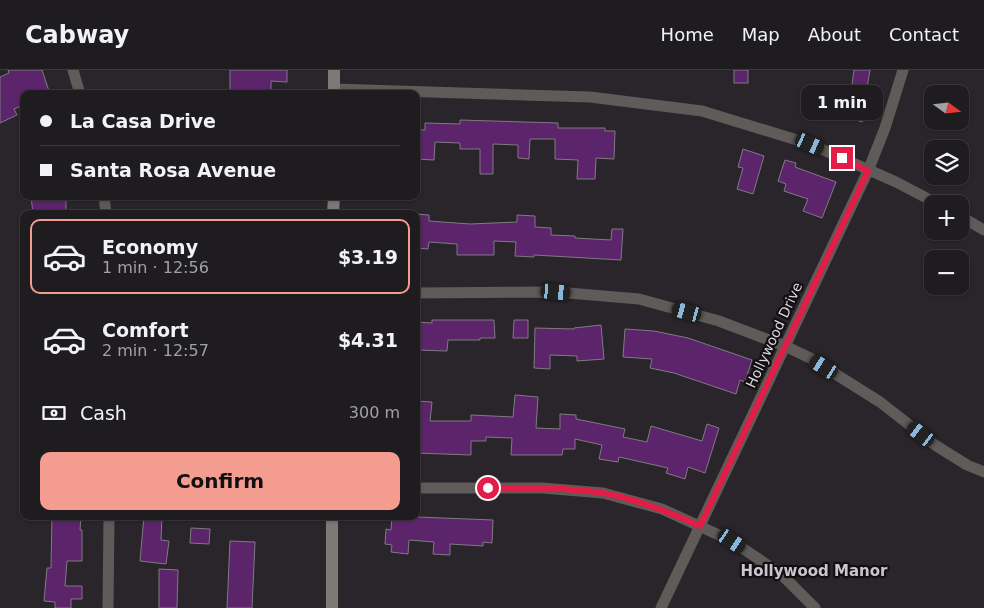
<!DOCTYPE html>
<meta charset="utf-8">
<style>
:root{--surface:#1f1c20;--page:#272529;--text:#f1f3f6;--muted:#a1a1a5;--line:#3c3a3e;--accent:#f59c91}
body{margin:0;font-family:"DejaVu Sans",sans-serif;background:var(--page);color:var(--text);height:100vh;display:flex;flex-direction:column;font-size:19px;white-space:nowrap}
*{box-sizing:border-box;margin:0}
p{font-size:16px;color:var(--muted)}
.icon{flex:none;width:28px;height:28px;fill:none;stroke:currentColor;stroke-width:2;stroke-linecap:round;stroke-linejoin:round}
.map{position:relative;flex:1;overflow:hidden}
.drawer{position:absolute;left:20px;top:140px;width:400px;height:310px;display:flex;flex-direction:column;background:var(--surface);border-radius:10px;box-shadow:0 1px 4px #0004,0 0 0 1px var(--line)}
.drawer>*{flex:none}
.banner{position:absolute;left:20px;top:20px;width:400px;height:110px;border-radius:10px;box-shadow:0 1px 4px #0004,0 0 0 1px var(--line);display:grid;align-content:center;height:110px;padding:0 20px;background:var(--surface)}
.needle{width:32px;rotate:105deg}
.fabs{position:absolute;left:924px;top:15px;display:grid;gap:10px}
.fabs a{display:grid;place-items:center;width:45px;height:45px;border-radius:10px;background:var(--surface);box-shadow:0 1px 4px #0004,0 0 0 1px var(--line);font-size:25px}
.end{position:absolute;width:22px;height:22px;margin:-11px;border:6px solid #e11d48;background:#fff;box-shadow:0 0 0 2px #fff}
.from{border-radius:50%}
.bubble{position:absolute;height:35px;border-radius:10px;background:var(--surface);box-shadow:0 1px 4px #0004,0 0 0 1px var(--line);font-size:16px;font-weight:700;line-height:35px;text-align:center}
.car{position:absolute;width:15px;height:30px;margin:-15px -8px;border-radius:6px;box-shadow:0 0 4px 1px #0007;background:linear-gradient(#222 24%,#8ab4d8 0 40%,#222 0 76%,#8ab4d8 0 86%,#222 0)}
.banner b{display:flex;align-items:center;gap:18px;height:48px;font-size:19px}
.banner b+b{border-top:1px solid var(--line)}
.banner i{width:12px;height:12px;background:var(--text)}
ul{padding:9px 0 0;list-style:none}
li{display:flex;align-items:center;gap:15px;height:75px;margin:0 10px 8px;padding:0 10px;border:2px solid transparent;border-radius:10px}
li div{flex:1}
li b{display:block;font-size:19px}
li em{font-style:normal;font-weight:700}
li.on{border-color:var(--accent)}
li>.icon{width:45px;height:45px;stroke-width:1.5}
.pay{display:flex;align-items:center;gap:12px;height:55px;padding:0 20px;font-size:19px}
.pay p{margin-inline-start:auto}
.primary-button{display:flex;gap:10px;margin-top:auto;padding:10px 20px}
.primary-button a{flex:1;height:58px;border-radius:10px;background:var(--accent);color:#111;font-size:20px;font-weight:700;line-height:58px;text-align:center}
header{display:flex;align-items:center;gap:30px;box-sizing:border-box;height:70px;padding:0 25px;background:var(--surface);border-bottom:1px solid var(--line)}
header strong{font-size:24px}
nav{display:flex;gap:28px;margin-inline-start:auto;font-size:18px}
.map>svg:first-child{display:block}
.building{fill:#5c246b;stroke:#7f7b81}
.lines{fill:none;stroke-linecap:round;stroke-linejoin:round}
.minor{stroke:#5e5b59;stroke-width:11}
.secondary{stroke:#7d7975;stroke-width:12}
.route{stroke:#e11d48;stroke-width:6}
.labels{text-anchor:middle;stroke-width:4.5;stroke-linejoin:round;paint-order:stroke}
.street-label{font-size:14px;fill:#dbd8db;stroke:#110f11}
.neighbourhood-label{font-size:15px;font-weight:bold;fill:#cbc6cd;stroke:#110f11}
</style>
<header>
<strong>Cabway</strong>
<nav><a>Home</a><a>Map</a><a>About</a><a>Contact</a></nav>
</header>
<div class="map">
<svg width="984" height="538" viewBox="0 0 984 538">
<rect width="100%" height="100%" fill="#29252a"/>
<g class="building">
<polygon points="8,0 42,0 50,24 24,24 24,35 14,39 17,45 0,53 0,7 9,3"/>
<polygon points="230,0 287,0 287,12 271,11 271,24 230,24"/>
<rect x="734" y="0" width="14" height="13"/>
<polygon points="854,0 870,0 866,24 872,26 862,52 842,45 851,22"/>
<polygon points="460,50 558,53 558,58 605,58 605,61 615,61 614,89 596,88 595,109 577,109 578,90 555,89 555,69 530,69 529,89 518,88 518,75 493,74 493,104 480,104 480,79 460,79 460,73 435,72 434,90 416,89 417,60 425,60 425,53 460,54"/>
<polygon points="743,79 764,86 753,124 737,119 743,98 738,97"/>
<polygon points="785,90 796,93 795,97 836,112 822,148 803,141 808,129 784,121 786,114 778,111"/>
<polygon points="31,126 66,126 66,144 33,144"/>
<polygon points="416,144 429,145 429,151 470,154 517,152 517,145 535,146 535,157 551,158 551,165 575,166 575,168 611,170 612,159 623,159 621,190 534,185 534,187 515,186 516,172 494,171 494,185 457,185 457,174 429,172 428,179 416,178"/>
<polygon points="432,250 494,250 495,268 480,268 480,270 448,270 447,281 416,280 416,252 432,253"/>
<polygon points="514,250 528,250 528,268 513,268"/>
<polygon points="601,255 604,289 577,291 577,286 550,285 550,299 534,298 535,258 574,259 574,258"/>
<polygon points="625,259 654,261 688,268 752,290 745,312 740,310 736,324 674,303 650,298 652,289 623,287"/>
<polygon points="515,325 538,327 536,358 560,359 560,344 576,345 576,349 625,359 623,367 647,372 651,356 702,371 707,354 719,358 705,403 688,397 685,409 666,403 668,398 619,387 618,392 599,389 602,375 575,369 575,379 563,379 562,385 511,385 512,368 486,367 486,371 471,371 471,385 416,383 417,331 432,332 430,351 471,351 471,345 513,347"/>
<polygon points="52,446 81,446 80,460 82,460 82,491 67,491 65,516 82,516 82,529 71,529 71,538 55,538 55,532 44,531 47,498 51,498"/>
<polygon points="144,446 162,446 161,470 169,471 166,494 140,491"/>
<polygon points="392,446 493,450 492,473 483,472 483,476 450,474 450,485 433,484 434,472 409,470 408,484 391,482 392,475 385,474 386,459 391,460"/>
<polygon points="191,458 210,459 209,474 190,473"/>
<polygon points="230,471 255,472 252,538 227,538"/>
<polygon points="159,499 178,500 177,538 159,538"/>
</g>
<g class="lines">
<g class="minor">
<polyline points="73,0 80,24"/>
<polyline points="334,19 590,27 702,41 810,74 896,112 938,134"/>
<polyline points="104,126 106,144"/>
<polyline points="960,146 984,160"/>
<polyline points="416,223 556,222 639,229 719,251 785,276 810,288 880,332 935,375 967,395 984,402"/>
<polyline points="416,418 542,418 603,423 662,439 732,471 782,505 815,538"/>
<polyline points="108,538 109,446"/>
<polyline points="661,538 868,101 885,58 903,0"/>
</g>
<g class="secondary">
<polyline points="334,24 334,0"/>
<polyline points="333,144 334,126"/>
<polyline points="332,538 332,446"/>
</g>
</g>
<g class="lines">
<path class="route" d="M 488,418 C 526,418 565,417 603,423 C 637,429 669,442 700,456 L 868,101 L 842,88"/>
</g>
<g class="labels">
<g class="street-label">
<text transform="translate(774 265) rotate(-65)" y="5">Hollywood Drive</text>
</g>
<g class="neighbourhood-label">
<text x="814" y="506">Hollywood Manor</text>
</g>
</g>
</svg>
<div class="fabs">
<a><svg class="needle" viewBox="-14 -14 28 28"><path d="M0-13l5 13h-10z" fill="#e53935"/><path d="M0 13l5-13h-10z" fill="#a1a1a5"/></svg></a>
<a><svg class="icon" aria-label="layers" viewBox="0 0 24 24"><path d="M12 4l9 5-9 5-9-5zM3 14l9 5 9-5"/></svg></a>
<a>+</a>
<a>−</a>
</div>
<i class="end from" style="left:488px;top:418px"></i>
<i class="end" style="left:842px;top:88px"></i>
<div class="bubble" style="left:801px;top:15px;width:82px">1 min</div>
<i class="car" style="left:810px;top:74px;rotate:114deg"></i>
<i class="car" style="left:556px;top:222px;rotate:95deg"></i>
<i class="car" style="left:687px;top:242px;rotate:285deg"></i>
<i class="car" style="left:824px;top:297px;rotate:302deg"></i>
<i class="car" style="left:921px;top:364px;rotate:308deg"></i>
<i class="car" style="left:732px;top:471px;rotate:124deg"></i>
<div class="banner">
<b><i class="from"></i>La Casa Drive</b>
<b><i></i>Santa Rosa Avenue</b>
</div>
<section class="drawer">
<ul>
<li class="on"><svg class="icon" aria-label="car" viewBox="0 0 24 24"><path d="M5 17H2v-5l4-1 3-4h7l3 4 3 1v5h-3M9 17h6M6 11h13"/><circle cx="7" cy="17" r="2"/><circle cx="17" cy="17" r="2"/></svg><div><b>Economy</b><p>1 min · 12:56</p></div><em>$3.19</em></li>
<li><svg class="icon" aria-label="car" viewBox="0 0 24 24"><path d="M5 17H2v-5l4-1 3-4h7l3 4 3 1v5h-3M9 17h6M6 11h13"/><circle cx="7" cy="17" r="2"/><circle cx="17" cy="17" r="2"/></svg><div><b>Comfort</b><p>2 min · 12:57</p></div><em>$4.31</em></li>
</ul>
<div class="pay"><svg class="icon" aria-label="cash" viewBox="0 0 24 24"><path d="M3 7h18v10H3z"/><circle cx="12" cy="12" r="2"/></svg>Cash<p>300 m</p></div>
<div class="primary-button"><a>Confirm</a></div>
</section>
</div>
